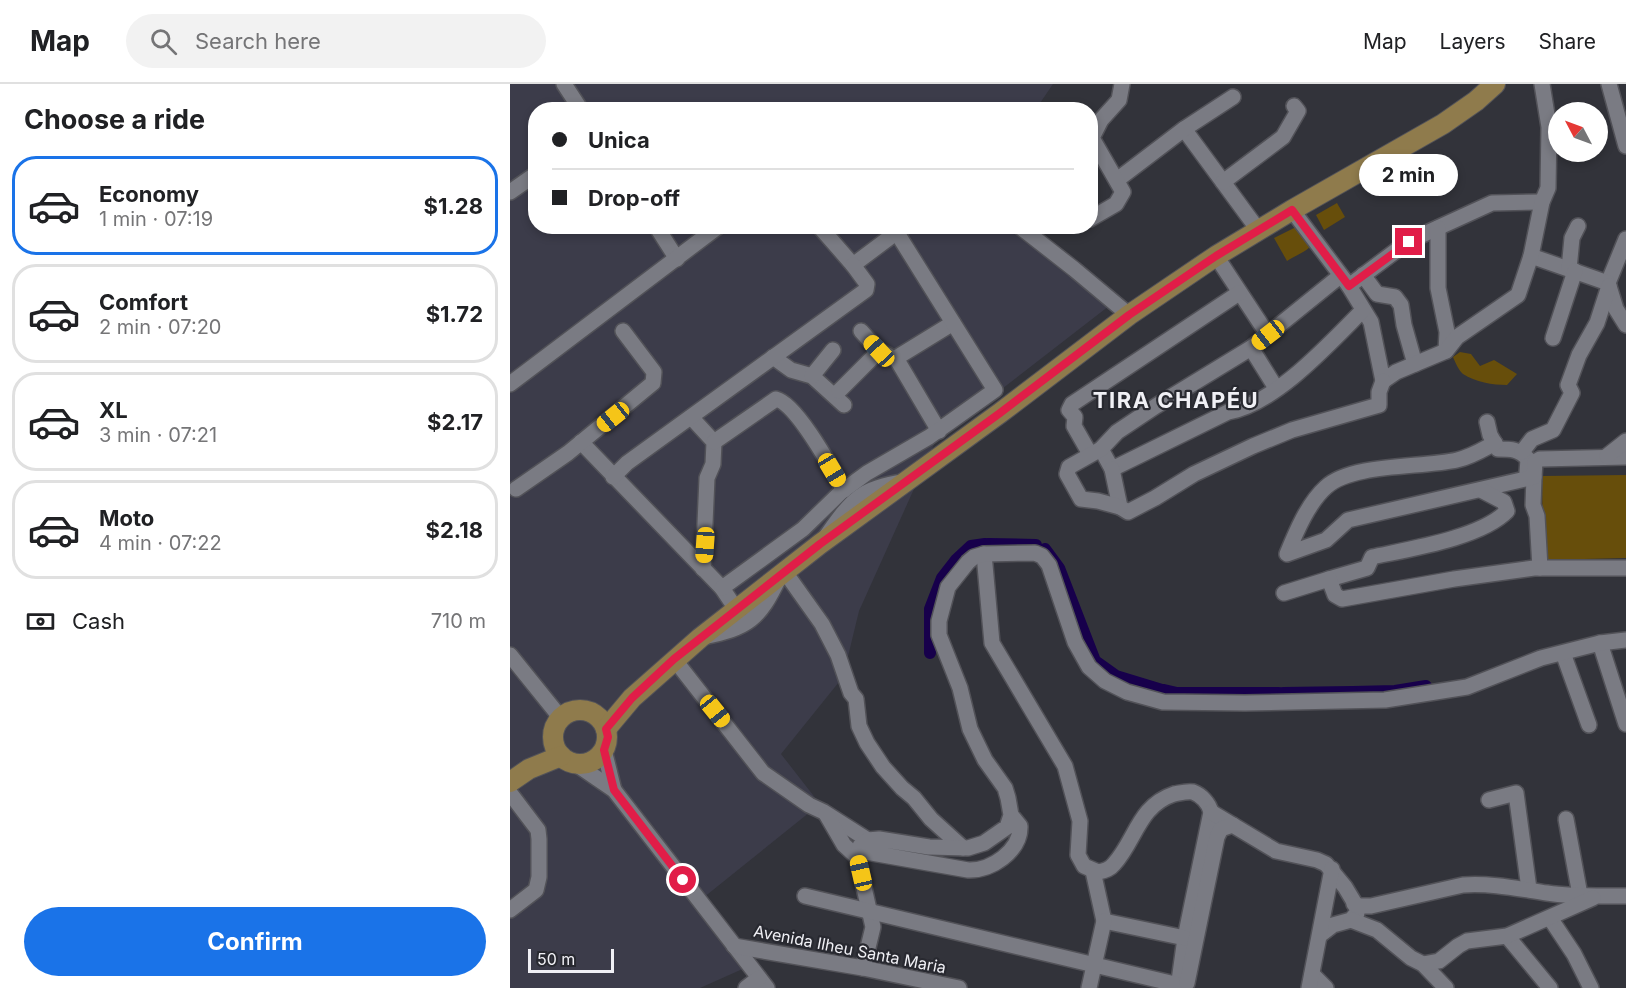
<!DOCTYPE html>
<meta charset="utf-8">
<style>
:root{--surface:#fff;--page:#f2f2f2;--text:#202124;--muted:#757577;--line:#e0e0e0;--accent:#1a73e8}
body{margin:0;font-family:Inter,sans-serif;background:var(--page);color:var(--text);height:100vh;display:flex;flex-direction:column;font-size:22px;white-space:nowrap}
*{box-sizing:border-box;margin:0}
p{font-size:20px;color:var(--muted)}
.icon{flex:none;width:33px;height:33px;fill:none;stroke:currentColor;stroke-width:2;stroke-linecap:round;stroke-linejoin:round}
.map{position:relative;flex:1;overflow:hidden}
.panel{display:flex;flex-direction:column;background:var(--surface);width:510px}
.panel>*{flex:none}
.hud{position:absolute;left:18px;top:18px;width:570px;height:132px;border-radius:24px;box-shadow:0 3px 9px #0003;display:grid;align-content:center;height:132px;padding:0 24px;background:var(--surface)}
.needle{width:39px;rotate:311deg}
.tools{position:absolute;left:1038px;top:18px;display:grid;gap:12px}
.tools a{display:grid;place-items:center;width:60px;height:60px;border-radius:50%;background:var(--surface);box-shadow:0 3px 9px #0003;font-size:30px}
.scale{position:absolute;left:18px;bottom:15px;width:86px;box-sizing:border-box;padding-left:6px;border:3px solid #f0f0f5;border-top:0;font-size:16px;line-height:21px;white-space:nowrap;color:#f0f0f5;-webkit-text-stroke:4px #282930;paint-order:stroke}
.end{position:absolute;width:27px;height:27px;margin:-14px;border:8px solid #e11d48;background:#fff;box-shadow:0 0 0 3px #fff}
.from{border-radius:50%}
.bubble{position:absolute;height:42px;border-radius:21px;background:var(--surface);box-shadow:0 3px 9px #0003;font-size:20px;font-weight:700;line-height:42px;text-align:center}
.car{position:absolute;width:18px;height:36px;margin:-18px -9px;border-radius:8px;box-shadow:0 0 4px 2px #0007;background:linear-gradient(#f5c518 24%,#345 0 40%,#f5c518 0 76%,#345 0 86%,#f5c518 0)}
.hud b{display:flex;align-items:center;gap:21px;height:57px;font-size:22px}
.hud b+b{border-top:2px solid var(--line)}
.hud i{width:15px;height:15px;background:var(--text)}
ul{padding:0;list-style:none}
li{display:flex;align-items:center;gap:18px;height:99px;margin:0 12px 9px;padding:0 12px;border:3px solid var(--line);border-radius:24px}
li div{flex:1}
li b{display:block;font-size:22px}
li em{font-style:normal;font-weight:700}
li.selected{border-color:var(--accent)}
li>.icon{width:54px;height:54px;stroke-width:1.5}
h2{padding:0 24px;font-size:27px;line-height:72px}
.pay{display:flex;align-items:center;gap:15px;height:66px;padding:0 24px;font-size:22px}
.pay p{margin-inline-start:auto}
.primary-button{display:flex;gap:12px;margin-top:auto;padding:12px 24px}
.primary-button a{flex:1;height:69px;border-radius:36px;background:var(--accent);color:#fff;font-size:24px;font-weight:700;line-height:69px;text-align:center}
header{display:flex;align-items:center;gap:36px;box-sizing:border-box;height:84px;padding:0 30px;background:var(--surface);border-bottom:2px solid var(--line)}
header strong{font-size:28px}
nav{display:flex;gap:33px;margin-inline-start:auto;font-size:21px}
.search{width:420px;height:54px;background:var(--page);display:flex;align-items:center;gap:15px;box-sizing:border-box;padding:0 21px;border-radius:33px;color:var(--muted);font-size:22px}
main{display:flex;flex:1;min-height:0}
.map>svg:first-child{display:block}
.built{fill:#3c3c4a}
.green{fill:#674e0b}
.lines{fill:none;stroke-linecap:round;stroke-linejoin:round}
.canal{stroke:#17004b;stroke-width:12}
.minor-casing{stroke:#525258;stroke-width:18}
.major-casing{stroke:#525258;stroke-width:22}
.minor{stroke:#7a7b83;stroke-width:15}
.major{stroke:#8f7b4c;stroke-width:20}
.route{stroke:#e11d48;stroke-width:8}
.labels{text-anchor:middle;stroke-width:4.5;stroke-linejoin:round;paint-order:stroke}
.street-label{font-size:16px;fill:#f0f0f5;stroke:#282930}
.district-label{font-size:22px;font-weight:bold;letter-spacing:1.5px;fill:#f0f0f5;stroke:#282930}
</style>
<header>
<strong>Map</strong>
<div class="search"><svg class="icon" aria-label="search" viewBox="0 0 24 24"><circle cx="10" cy="10" r="6"/><path d="M15 15l6 6"/></svg>Search here</div>
<nav><a>Map</a><a>Layers</a><a>Share</a></nav>
</header>
<main>
<section class="panel">
<h2>Choose a ride</h2>
<ul>
<li class="selected"><svg class="icon" aria-label="car" viewBox="0 0 24 24"><path d="M5 17H2v-5l4-1 3-4h7l3 4 3 1v5h-3M9 17h6M6 11h13"/><circle cx="7" cy="17" r="2"/><circle cx="17" cy="17" r="2"/></svg><div><b>Economy</b><p>1 min · 07:19</p></div><em>$1.28</em></li>
<li><svg class="icon" aria-label="car" viewBox="0 0 24 24"><path d="M5 17H2v-5l4-1 3-4h7l3 4 3 1v5h-3M9 17h6M6 11h13"/><circle cx="7" cy="17" r="2"/><circle cx="17" cy="17" r="2"/></svg><div><b>Comfort</b><p>2 min · 07:20</p></div><em>$1.72</em></li>
<li><svg class="icon" aria-label="car" viewBox="0 0 24 24"><path d="M5 17H2v-5l4-1 3-4h7l3 4 3 1v5h-3M9 17h6M6 11h13"/><circle cx="7" cy="17" r="2"/><circle cx="17" cy="17" r="2"/></svg><div><b>XL</b><p>3 min · 07:21</p></div><em>$2.17</em></li>
<li><svg class="icon" aria-label="car" viewBox="0 0 24 24"><path d="M5 17H2v-5l4-1 3-4h7l3 4 3 1v5h-3M9 17h6M6 11h13"/><circle cx="7" cy="17" r="2"/><circle cx="17" cy="17" r="2"/></svg><div><b>Moto</b><p>4 min · 07:22</p></div><em>$2.18</em></li>
</ul>
<div class="pay"><svg class="icon" aria-label="cash" viewBox="0 0 24 24"><path d="M3 7h18v10H3z"/><circle cx="12" cy="12" r="2"/></svg>Cash<p>710 m</p></div>
<div class="primary-button"><a>Confirm</a></div>
</section>
<div class="map">
<svg width="1116" height="904" viewBox="0 0 1116 904">
<rect width="100%" height="100%" fill="#32333a"/>
<polygon class="built" points="0,0 543,0 526,25 26,26 26,142 517,143 608,215 426,356 349,527 333,593 271,670 310,720 188,818 237,883 190,904 0,904"/>
<g class="green">
<polygon points="827,119 835,133 814,146 806,131"/>
<path d="M 788,142 L 793,154 L 801,161 C 797,168 784,172 777,177 L 764,154 Z"/>
<path d="M 950,268 L 961,270 L 970,282 L 984,276 L 1007,290 L 997,301 C 983,301 965,298 953,290 C 949,287 945,278 943,273 Z"/>
<polygon points="1116,391 1116,474 1033,476 1032,392"/>
</g>
<g class="lines">
<g class="canal">
<polyline points="478,460 526,461"/>
<polyline points="535,465 549,484 585,577 606,592 652,606"/>
<polyline points="420,569 420,525 432,494 446,476 461,462 475,460"/>
<polyline points="654,606 667,609 769,609"/>
<polyline points="843,608 885,607 916,602"/>
<polyline points="773,609 842,608"/>
</g>
<g class="minor-casing">
<g id="minor">
<polyline points="54,0 71,26"/>
<polyline points="1099,0 1116,62"/>
<polyline points="674,45 749,147"/>
<polyline points="607,96 674,45 723,13"/>
<polyline points="713,98 773,53 788,27 784,22"/>
<polyline points="0,108 26,90"/>
<polyline points="782,126 839,202 899,157 982,119 1032,118"/>
<polyline points="580,135 606,120 613,108 582,54 591,36 609,16 612,0"/>
<polyline points="146,142 167,175"/>
<polyline points="309,142 343,181 395,142"/>
<polyline points="509,142 564,185 619,231"/>
<polyline points="928,144 928,204 937,248 936,267"/>
<polyline points="1116,155 1098,199 1106,225 1116,241"/>
<polyline points="706,172 758,251"/>
<polyline points="1021,172 1098,199"/>
<polyline points="1059,185 1062,154 1068,142"/>
<polyline points="853,191 867,210 885,213 891,221 894,241 905,280"/>
<polyline points="839,202 861,238 873,297 886,288 936,267 947,253 1008,211 1021,172 1032,118 1038,104 1039,43 1032,0"/>
<polyline points="351,247 369,267 378,271"/>
<polyline points="1043,254 1065,187"/>
<polyline points="741,264 766,304"/>
<polyline points="263,273 281,286 302,292 334,321"/>
<polyline points="302,292 323,266"/>
<polyline points="0,300 209,142"/>
<polyline points="329,307 369,267"/>
<polyline points="181,333 204,358 203,380 197,394 193,485"/>
<path d="M 977,338 L 980,351 L 988,365 C 1001,365 1009,365 1018,375 L 1017,388 L 1024,393 L 1023,421 L 1027,432 L 1030,484"/>
<polyline points="429,347 386,274 443,239"/>
<polyline points="71,358 212,504 226,525"/>
<path d="M 204,358 L 266,315 C 287,320 322,385 334,406"/>
<path d="M 985,359 C 972,366 961,373 947,376 C 912,384 842,379 816,403 C 798,419 786,448 777,470 L 816,456 L 838,436 L 1024,393 L 1025,378 L 1030,375 L 1116,373"/>
<path d="M 591,365 L 602,385 L 718,328 C 765,320 819,260 853,226"/>
<polyline points="1012,368 1022,355 1043,346 1062,309 1058,301 1069,271 1087,239 1099,202"/>
<polyline points="580,370 564,342 565,333 559,326 562,320 729,209"/>
<polyline points="1097,372 1116,357"/>
<polyline points="602,385 610,423 618,428 645,414 684,390 743,362 782,346 869,321 869,308 873,297"/>
<polyline points="103,393 117,379 356,206 357,200 343,181"/>
<polyline points="6,405 58,369 143,299 144,288 113,247"/>
<polyline points="610,423 588,417 571,415 557,390 559,383 591,365 607,348 646,322 741,264 830,192"/>
<path d="M 317,451 C 341,417 351,403 394,398"/>
<path d="M 474,470 L 482,559 L 555,682 L 570,737 L 568,771 L 574,782 L 588,788 C 595,787 600,785 604,780 C 626,756 628,722 664,710 C 670,709 677,707 683,708 C 691,711 699,719 701,728 L 675,854 L 668,904"/>
<polyline points="275,488 312,540 328,571 341,609 346,615 349,642 357,659 373,683 392,704 404,714 421,735 453,764"/>
<path d="M 819,495 L 857,484 L 862,473 C 899,465 971,454 997,427 L 994,418 L 971,406"/>
<polyline points="212,504 293,445 331,408 357,389 419,353 485,306 387,149"/>
<polyline points="774,509 819,495 825,511 832,515 944,495 1024,484 1116,484"/>
<path d="M 193,553 C 238,544 249,536 269,494"/>
<polyline points="1090,559 1116,640"/>
<polyline points="1053,569 1079,641"/>
<polyline points="0,571 50,633"/>
<polyline points="164,575 253,689 299,721 314,728 358,756"/>
<polyline points="94,666 104,706"/>
<polyline points="66,680 104,706 257,904"/>
<polyline points="0,709 28,746 29,755 29,793 26,806 0,826"/>
<polyline points="979,716 1006,709 1019,805"/>
<polyline points="701,728 766,767 807,776 816,780 835,803 847,823 847,829 841,836 823,841 810,851"/>
<polyline points="316,730 334,761 347,773 363,843 353,884"/>
<path d="M 501,731 L 510,742 C 511,767 481,787 458,786 L 356,768 L 347,773 L 350,762 L 358,756 L 369,755 L 419,763 L 458,764 L 474,759 L 497,743 L 501,731 L 498,714 L 495,704 L 475,676 L 460,645 L 450,604 L 429,551 L 429,537 L 438,503 L 458,478 L 464,473 L 474,470 L 525,469 L 532,472 L 539,481 L 565,558 L 579,583 L 595,597 L 617,608 L 653,618 L 735,619 L 875,616 L 957,603 L 1031,574 L 1090,559 L 1116,556"/>
<polyline points="1056,735 1070,811"/>
<polyline points="583,787 594,837 675,854"/>
<polyline points="295,812 669,901"/>
<path d="M 844,820 L 850,822 L 861,822 L 953,801 C 982,799 1009,805 1037,809 C 1063,813 1090,812 1116,812"/>
<polyline points="1040,834 1064,870 1081,904"/>
<polyline points="841,836 867,846 901,874 913,880 936,904"/>
<polyline points="997,852 1040,904"/>
<polyline points="224,862 353,884 449,904"/>
<polyline points="913,880 929,877 948,862 957,857 997,852 1083,814"/>
<polyline points="802,890 816,904"/>
<polyline points="677,899 707,753 711,745 723,741"/>
<polyline points="236,904 249,894"/>
<polyline points="579,904 594,837"/>
<polyline points="799,904 822,785"/>
</g>
</g>
<g class="major-casing">
<g id="major">
<circle cx="70" cy="653" r="27"/>
<polyline points="96,645 122,614 190,554 310,460 490,329 619,231 706,172 782,126 933,40 966,17 985,0"/>
<polyline points="0,698 19,685 51,672"/>
</g>
</g>
<use href="#minor" class="minor"/>
<use href="#major" class="major"/>
</g>
<g class="lines">
<polyline class="route" points="173,796 104,706 94,666 98,653 96,645 122,614 164,575 310,460 490,329 619,231 706,172 782,126 839,202 899,158"/>
</g>
<g class="labels">
<g class="street-label">
<text transform="translate(340 865) rotate(11)" y="6">Avenida Ilheu Santa Maria</text>
</g>
<g class="district-label">
<text x="666" y="324">TIRA CHAPÉU</text>
</g>
</g>
</svg>
<div class="tools">
<a><svg class="needle" viewBox="-14 -14 28 28"><path d="M0-13l5 13h-10z" fill="#e53935"/><path d="M0 13l5-13h-10z" fill="#757577"/></svg></a>
</div>
<div class="scale">50 m</div>
<i class="end from" style="left:173px;top:796px"></i>
<i class="end" style="left:899px;top:158px"></i>
<div class="bubble" style="left:849px;top:70px;width:99px">2 min</div>
<i class="car" style="left:758px;top:251px;rotate:232deg"></i>
<i class="car" style="left:369px;top:267px;rotate:317deg"></i>
<i class="car" style="left:103px;top:333px;rotate:231deg"></i>
<i class="car" style="left:322px;top:386px;rotate:149deg"></i>
<i class="car" style="left:195px;top:461px;rotate:184deg"></i>
<i class="car" style="left:205px;top:627px;rotate:141deg"></i>
<i class="car" style="left:351px;top:789px;rotate:347deg"></i>
<div class="hud">
<b><i class="from"></i>Unica</b>
<b><i></i>Drop-off</b>
</div>
</div>
</main>
